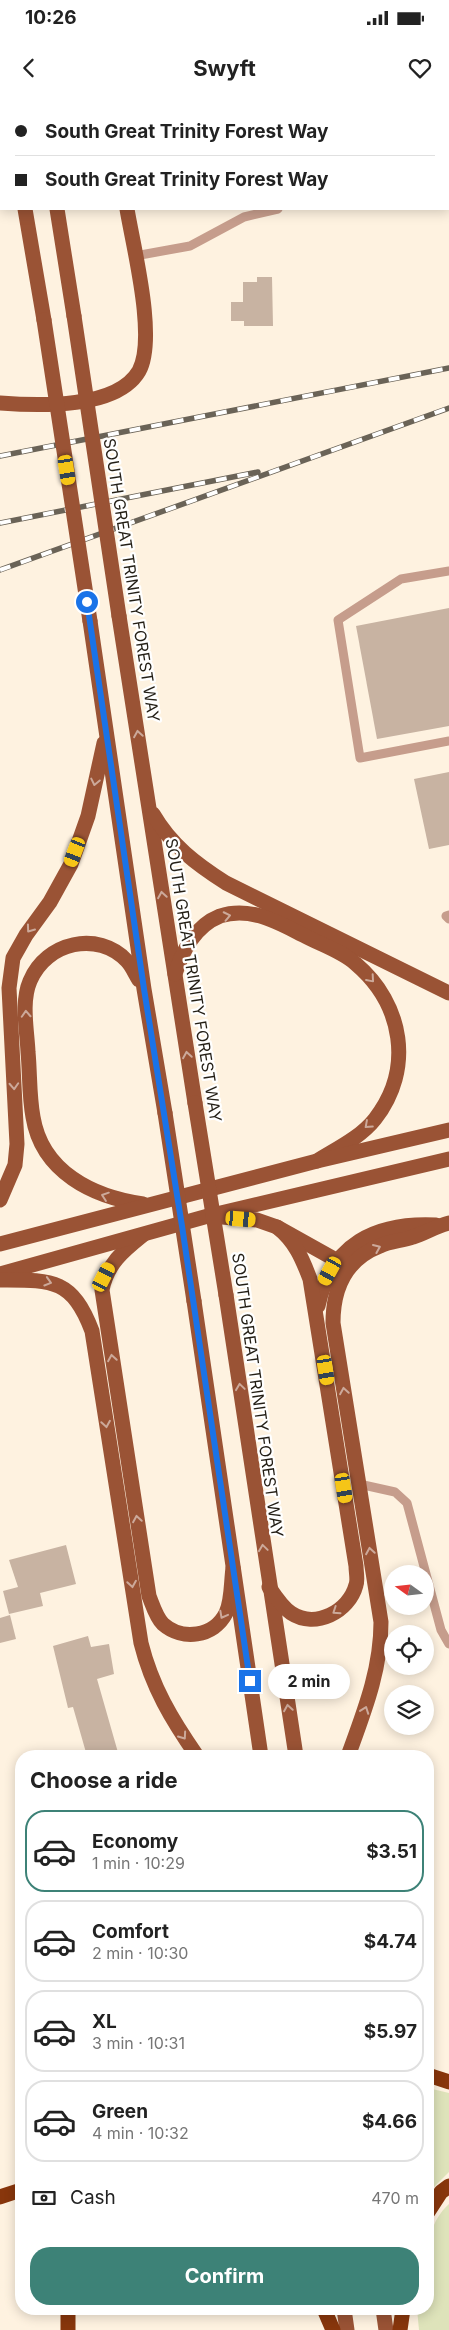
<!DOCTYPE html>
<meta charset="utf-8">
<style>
:root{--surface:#fff;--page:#f6f6f6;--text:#222;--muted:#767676;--line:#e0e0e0;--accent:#3d8277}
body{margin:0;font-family:Inter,sans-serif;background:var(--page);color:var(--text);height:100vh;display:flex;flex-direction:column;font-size:19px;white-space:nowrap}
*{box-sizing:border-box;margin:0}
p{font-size:16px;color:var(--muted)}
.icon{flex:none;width:28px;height:28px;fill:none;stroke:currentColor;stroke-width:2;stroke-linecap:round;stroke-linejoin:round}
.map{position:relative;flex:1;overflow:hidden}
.side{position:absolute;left:15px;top:1650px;width:419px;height:565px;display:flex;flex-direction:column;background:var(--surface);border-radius:20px;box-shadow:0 2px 12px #0003}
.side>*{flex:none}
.top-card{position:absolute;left:0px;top:0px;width:450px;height:110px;box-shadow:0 2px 12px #0003;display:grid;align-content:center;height:110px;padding:0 15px;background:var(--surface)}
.needle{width:32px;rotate:285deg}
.tools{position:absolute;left:384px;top:1465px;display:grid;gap:10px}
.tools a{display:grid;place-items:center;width:50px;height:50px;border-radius:50%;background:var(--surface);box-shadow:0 2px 12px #0003;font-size:25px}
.end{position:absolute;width:22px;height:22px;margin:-11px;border:6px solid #1a73e8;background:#fff;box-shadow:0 0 0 2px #fff}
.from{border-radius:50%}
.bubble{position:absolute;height:35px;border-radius:18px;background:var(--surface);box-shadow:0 2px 12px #0003;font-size:16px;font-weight:700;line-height:35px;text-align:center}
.car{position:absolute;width:15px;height:30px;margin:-15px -8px;border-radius:6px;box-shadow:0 0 4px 1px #0007;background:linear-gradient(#f5c518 24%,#345 0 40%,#f5c518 0 76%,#345 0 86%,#f5c518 0)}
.top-card b{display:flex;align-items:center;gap:18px;height:48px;font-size:19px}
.top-card b+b{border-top:1px solid var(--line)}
.top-card i{width:12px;height:12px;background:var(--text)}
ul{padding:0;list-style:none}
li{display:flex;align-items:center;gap:15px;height:82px;margin:0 10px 8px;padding:0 5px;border:2px solid var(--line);border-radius:20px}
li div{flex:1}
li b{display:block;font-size:19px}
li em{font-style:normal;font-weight:700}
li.current{border-color:var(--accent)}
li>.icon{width:45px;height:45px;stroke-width:1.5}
h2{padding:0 15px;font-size:22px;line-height:60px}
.pay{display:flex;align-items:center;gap:12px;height:55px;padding:0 15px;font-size:19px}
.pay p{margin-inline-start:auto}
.cta{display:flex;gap:10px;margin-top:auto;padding:10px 15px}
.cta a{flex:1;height:58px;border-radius:20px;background:var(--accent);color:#fff;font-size:20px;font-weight:700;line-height:58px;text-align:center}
.status{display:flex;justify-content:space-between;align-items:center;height:35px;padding:0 25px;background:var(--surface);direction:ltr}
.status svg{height:14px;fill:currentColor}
header{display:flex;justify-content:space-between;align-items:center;height:65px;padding:0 15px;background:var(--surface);font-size:22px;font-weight:700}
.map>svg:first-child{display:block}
.green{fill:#dee3ba}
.building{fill:#c8b3a2}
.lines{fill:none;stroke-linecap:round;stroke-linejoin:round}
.lane{stroke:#c69d8c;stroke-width:9}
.street{stroke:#c69d8c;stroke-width:15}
.primary{stroke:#9a5335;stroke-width:15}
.highway{stroke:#88360c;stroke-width:15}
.rail-casing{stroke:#6a6357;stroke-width:5.5}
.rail{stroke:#fff;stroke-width:4;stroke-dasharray:11;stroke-linecap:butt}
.primary-bridge{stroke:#9a5335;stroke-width:15}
.oneway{stroke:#cca99a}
.route{stroke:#1a73e8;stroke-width:6}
.labels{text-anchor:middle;stroke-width:4.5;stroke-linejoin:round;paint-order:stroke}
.street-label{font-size:16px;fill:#231e15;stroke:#fff}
</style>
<div class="status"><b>10:26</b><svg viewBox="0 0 49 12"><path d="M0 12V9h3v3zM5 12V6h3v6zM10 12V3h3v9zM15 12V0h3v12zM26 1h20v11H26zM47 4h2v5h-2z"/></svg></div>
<header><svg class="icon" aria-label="back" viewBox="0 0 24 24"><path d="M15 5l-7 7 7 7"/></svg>Swyft<svg class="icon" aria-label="heart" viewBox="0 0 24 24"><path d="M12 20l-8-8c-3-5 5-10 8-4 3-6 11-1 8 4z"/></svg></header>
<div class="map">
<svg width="449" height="2230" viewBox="0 0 449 2230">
<rect width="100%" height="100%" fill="#fef2e0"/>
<g class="green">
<polygon points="428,1988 449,1993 449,2072 428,2093"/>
<path d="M 449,2104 L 449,2230 L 419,2230 L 417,2209 L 428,2209 C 428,2173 420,2130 449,2104 Z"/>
</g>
<g class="building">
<polygon points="257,177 272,177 273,226 244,226 244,221 231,221 231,202 243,202 243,182 257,182"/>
<polygon points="449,508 449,626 377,639 356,526"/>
<polygon points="449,672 449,745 429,749 414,679"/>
<polygon points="66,1445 76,1484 40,1493 43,1506 9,1514 3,1491 18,1487 9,1460"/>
<polygon points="10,1515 16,1539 0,1543 0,1518"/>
<polygon points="88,1536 91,1547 109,1544 114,1574 97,1579 119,1656 87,1656 73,1607 68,1608 53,1546"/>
</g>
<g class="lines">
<g class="lane">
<polyline points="135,156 190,146 244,117 278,109"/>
<polyline points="449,471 401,479 338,520 360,658 449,641"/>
<polyline points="449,815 446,816 449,819"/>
<polyline points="359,1384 395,1392 407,1403 441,1530 449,1544"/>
</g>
<polyline class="street" points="247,1 252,0"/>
<g class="primary">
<polyline points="8,0 8,1"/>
<polyline points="40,0 40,1"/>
<polyline points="107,0 107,1"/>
<polyline points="25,109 44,220"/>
<polyline points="57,109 74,216"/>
<path d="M 0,303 C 38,306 117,309 139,271 C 157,238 133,146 127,109"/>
<polyline points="119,516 195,1003"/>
<polyline points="90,521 144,889 165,1013"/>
<path d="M 153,714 C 171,745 196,764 226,783 L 449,893"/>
<path d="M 175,874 C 183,850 195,826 220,816 C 250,806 277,822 303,835 C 319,844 342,851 356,864 C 403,904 414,969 375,1019 C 360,1038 336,1049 317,1061"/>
<path d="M 139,880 C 135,874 132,866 127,861 C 98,830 46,842 30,881 C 21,902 27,930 28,952 C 30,973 29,996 33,1017 C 42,1072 93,1097 143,1104"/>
<polyline points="0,1100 15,1065 17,1044 9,888 13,858 26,835 50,802 71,764 88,716 104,643"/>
<polyline points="222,1117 257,1120 277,1127 345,1165"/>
<path d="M 143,1135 C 123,1151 107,1164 102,1190 L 149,1496 C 153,1506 156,1517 163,1524 C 182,1541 214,1537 226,1513 C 232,1501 231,1482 233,1468"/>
<polyline points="0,1144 317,1061 449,1030"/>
<polyline points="0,1174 208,1116 449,1059"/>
<path d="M 0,1180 C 51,1180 72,1178 92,1231 L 141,1543 C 152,1587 172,1620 197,1656"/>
<polyline points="226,1195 296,1656"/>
<polyline points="194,1201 261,1656"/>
<path d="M 318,1206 C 331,1144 376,1122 436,1125"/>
<path d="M 269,1487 C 275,1496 282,1507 291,1513 C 315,1529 349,1512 356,1485 C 358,1480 356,1472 356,1466 L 310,1179 C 302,1158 295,1141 277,1127"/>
<path d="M 348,1656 C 364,1612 381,1570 381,1522 L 333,1223 C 333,1188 346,1159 380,1146 C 390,1141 402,1141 413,1137 C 426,1133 436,1126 449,1123"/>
<polyline points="344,2209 347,2230"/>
<polyline points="383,2209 386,2230"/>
</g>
<g class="highway">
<polyline points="428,1975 449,1982"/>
<polyline points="0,2097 21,2090"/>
<polyline points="428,2112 441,2092 449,2086"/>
<polyline points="324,2209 333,2230"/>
<polyline points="68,2230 68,2209"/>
<polyline points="400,2230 403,2209"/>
</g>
<g class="rail-casing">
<g id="rail">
<polyline points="0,356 449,268"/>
<polyline points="0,423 258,372"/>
<polyline points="0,470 449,308"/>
</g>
</g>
<use href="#rail" class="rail"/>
<g class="primary-bridge">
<polyline points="74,216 119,516"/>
<polyline points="44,220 90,521"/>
<polyline points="195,1003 226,1195"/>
<polyline points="165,1013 194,1201"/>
</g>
</g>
<defs><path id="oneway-chevron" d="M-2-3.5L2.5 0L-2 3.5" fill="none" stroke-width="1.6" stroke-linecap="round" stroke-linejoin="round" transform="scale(1.25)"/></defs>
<g class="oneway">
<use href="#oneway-chevron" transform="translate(138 634) rotate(-99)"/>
<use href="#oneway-chevron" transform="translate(95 682) rotate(102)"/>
<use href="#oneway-chevron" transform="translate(162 795) rotate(-99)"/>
<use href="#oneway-chevron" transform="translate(227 816) rotate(-12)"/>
<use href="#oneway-chevron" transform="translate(30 829) rotate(126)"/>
<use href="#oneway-chevron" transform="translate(371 879) rotate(49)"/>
<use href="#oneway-chevron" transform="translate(26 914) rotate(-93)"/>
<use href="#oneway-chevron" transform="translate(187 955) rotate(-99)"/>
<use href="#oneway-chevron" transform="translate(14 986) rotate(87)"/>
<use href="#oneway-chevron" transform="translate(368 1025) rotate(138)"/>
<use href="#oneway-chevron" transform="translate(105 1096) rotate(-161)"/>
<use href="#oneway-chevron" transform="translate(377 1148) rotate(-23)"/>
<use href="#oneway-chevron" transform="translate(48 1182) rotate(17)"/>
<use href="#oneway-chevron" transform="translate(112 1258) rotate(-99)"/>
<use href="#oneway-chevron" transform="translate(240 1287) rotate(-98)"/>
<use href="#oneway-chevron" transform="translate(344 1291) rotate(-99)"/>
<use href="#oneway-chevron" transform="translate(106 1324) rotate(81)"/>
<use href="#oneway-chevron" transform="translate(137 1419) rotate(-99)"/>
<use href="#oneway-chevron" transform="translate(263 1448) rotate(-98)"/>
<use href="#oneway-chevron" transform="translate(370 1451) rotate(-99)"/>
<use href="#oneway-chevron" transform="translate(132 1484) rotate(81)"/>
<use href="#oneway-chevron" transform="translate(336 1511) rotate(146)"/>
<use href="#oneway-chevron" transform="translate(223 1515) rotate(118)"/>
<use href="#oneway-chevron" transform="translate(288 1608) rotate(-99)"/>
<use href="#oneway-chevron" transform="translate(365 1610) rotate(-70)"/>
<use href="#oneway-chevron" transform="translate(183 1636) rotate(55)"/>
</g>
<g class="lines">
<polyline class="route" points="87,502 144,889 182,1126 250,1581"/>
</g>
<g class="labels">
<g class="street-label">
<text transform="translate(132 480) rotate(81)" y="6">SOUTH GREAT TRINITY FOREST WAY</text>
<text transform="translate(194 880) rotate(81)" y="6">SOUTH GREAT TRINITY FOREST WAY</text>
<text transform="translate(258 1295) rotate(82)" y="6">SOUTH GREAT TRINITY FOREST WAY</text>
</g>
</g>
</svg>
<div class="tools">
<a><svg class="needle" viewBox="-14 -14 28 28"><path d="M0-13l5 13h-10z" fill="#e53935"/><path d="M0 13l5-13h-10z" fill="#767676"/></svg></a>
<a><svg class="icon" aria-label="locate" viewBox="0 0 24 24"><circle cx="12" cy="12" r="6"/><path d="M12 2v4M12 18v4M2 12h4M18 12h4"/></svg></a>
<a><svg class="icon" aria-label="layers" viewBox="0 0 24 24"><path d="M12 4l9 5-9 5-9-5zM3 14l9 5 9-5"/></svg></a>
</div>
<i class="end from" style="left:87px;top:502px"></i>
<i class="end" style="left:250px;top:1581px"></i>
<div class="bubble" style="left:268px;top:1564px;width:82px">2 min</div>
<i class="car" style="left:67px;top:370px;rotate:171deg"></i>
<i class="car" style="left:75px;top:752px;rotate:201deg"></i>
<i class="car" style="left:241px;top:1119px;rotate:95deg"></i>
<i class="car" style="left:330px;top:1171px;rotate:209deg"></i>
<i class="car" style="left:104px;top:1177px;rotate:27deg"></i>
<i class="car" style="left:326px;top:1270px;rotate:171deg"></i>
<i class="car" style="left:344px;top:1388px;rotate:171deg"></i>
<div class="top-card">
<b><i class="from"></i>South Great Trinity Forest Way</b>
<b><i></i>South Great Trinity Forest Way</b>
</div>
<section class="side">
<h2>Choose a ride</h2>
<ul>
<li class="current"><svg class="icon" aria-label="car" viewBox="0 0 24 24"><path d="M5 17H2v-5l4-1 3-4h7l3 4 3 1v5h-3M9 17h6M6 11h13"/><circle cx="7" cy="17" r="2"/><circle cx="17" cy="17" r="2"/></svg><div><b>Economy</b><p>1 min · 10:29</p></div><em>$3.51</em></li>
<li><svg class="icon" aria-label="car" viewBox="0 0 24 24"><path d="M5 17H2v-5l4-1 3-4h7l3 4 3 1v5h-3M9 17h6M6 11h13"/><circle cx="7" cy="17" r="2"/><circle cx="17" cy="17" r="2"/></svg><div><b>Comfort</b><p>2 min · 10:30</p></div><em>$4.74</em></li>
<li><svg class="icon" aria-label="car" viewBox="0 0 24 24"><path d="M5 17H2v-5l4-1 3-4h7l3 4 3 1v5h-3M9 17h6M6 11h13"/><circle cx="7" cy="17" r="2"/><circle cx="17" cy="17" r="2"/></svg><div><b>XL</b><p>3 min · 10:31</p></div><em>$5.97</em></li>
<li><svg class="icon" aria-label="car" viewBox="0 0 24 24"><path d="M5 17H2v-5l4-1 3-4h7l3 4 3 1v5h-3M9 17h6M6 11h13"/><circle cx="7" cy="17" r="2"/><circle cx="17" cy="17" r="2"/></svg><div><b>Green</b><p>4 min · 10:32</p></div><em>$4.66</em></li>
</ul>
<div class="pay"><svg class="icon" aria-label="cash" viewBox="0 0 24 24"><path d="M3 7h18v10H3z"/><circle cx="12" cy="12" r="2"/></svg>Cash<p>470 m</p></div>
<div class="cta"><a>Confirm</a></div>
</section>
</div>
